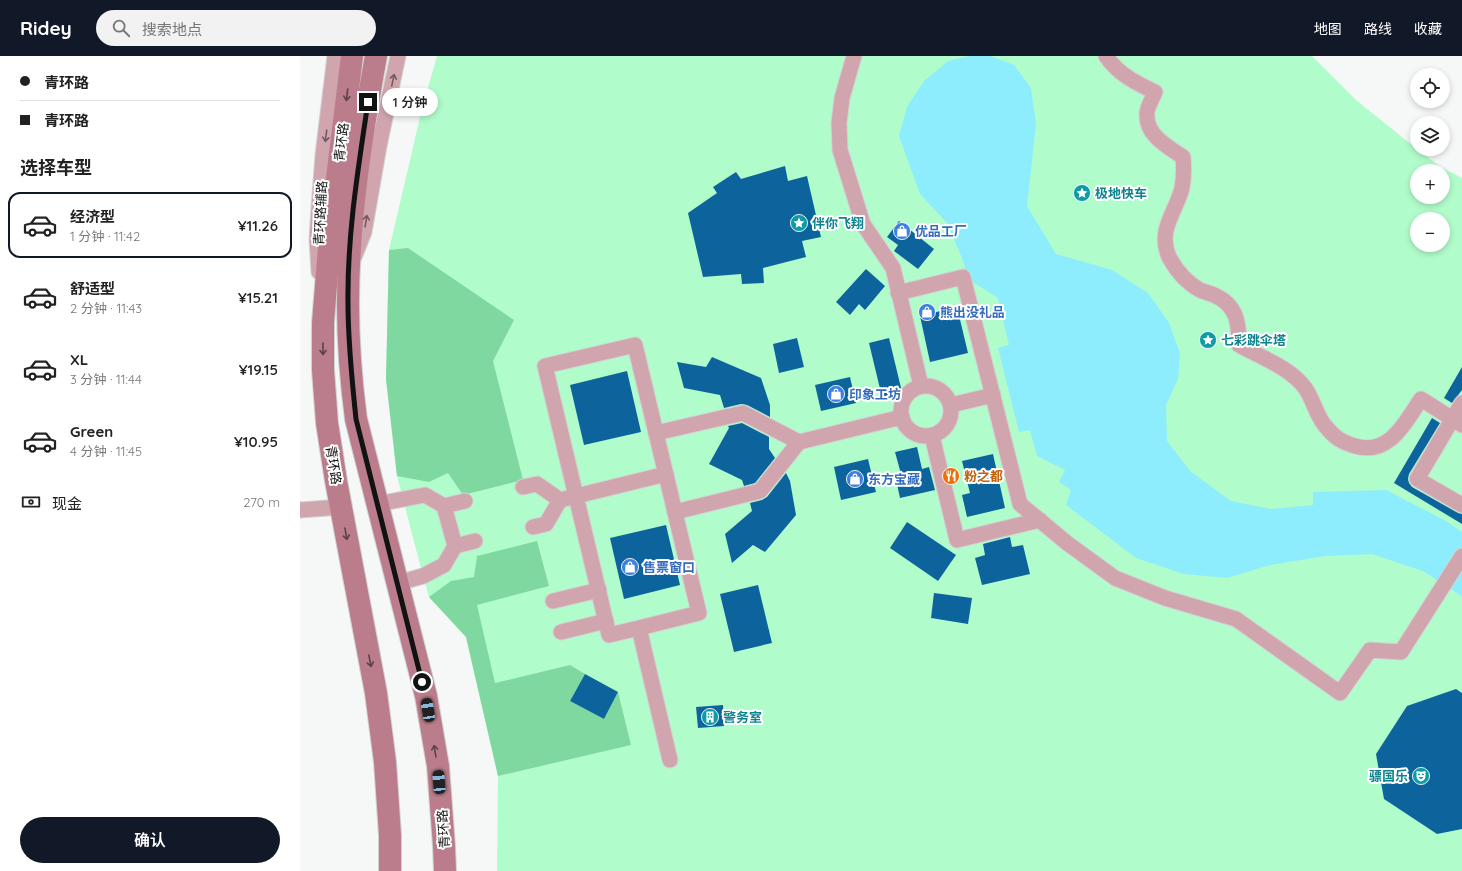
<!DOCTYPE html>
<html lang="zh">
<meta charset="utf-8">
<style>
:root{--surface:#fff;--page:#f2f2f2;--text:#222;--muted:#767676;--line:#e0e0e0;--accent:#111827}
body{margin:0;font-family:Quicksand,"Noto Sans SC",sans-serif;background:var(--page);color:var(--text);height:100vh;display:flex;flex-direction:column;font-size:15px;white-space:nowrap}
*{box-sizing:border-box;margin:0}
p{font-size:13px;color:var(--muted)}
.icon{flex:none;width:22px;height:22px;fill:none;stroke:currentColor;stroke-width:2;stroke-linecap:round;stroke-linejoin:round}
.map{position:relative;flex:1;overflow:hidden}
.side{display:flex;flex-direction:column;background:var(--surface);width:300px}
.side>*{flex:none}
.banner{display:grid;align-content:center;height:88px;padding:0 20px;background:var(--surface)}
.fabs{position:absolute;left:1110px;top:12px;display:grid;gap:8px}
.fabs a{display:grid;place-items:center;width:40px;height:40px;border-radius:50%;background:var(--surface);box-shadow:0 2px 6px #0003;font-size:20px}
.end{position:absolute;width:18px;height:18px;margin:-9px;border:5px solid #111212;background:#fff;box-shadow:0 0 0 2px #fff}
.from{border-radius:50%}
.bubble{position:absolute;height:28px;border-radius:14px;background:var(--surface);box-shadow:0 2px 6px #0003;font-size:13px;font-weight:600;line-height:28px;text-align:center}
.car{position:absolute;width:12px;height:24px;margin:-12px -6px;border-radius:5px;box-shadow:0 0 3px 1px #0007;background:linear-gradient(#222 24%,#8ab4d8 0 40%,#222 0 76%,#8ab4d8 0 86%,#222 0)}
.banner b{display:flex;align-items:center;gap:14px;height:38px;font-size:15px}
.banner b+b{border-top:1px solid var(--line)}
.banner i{width:10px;height:10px;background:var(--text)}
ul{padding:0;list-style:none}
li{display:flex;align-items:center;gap:12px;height:66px;margin:0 8px 6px;padding:0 12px;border:2px solid transparent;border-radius:12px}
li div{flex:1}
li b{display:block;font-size:15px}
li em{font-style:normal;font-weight:600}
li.current{border-color:var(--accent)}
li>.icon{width:36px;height:36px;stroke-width:1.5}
h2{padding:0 20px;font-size:18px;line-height:48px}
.pay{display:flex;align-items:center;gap:10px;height:44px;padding:0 20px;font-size:15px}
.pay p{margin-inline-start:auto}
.cta{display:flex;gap:8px;margin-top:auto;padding:8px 20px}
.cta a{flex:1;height:46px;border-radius:24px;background:var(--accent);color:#fff;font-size:16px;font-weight:600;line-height:46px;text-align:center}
header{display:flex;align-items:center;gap:24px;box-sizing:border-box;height:56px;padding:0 20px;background:var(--accent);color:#fff}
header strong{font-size:19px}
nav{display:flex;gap:22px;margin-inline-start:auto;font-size:14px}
.search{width:280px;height:36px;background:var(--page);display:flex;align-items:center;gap:10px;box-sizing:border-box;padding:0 14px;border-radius:22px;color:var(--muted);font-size:15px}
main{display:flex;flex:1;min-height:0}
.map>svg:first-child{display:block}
.green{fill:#b1fccb;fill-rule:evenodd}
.forest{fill:#80d8a1}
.water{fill:#8dedfc}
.building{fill:#0d649c}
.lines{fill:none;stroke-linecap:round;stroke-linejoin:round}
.street-casing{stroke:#d1d2d2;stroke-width:17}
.secondary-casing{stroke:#d1d2d2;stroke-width:24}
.street{stroke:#d1a5ae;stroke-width:15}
.secondary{stroke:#bb7d8b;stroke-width:22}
.oneway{stroke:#715c60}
.oneway2{stroke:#5d4248}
.route{stroke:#111212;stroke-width:5}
.labels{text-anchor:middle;stroke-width:4;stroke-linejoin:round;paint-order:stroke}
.street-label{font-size:13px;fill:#111212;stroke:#fff}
.culture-label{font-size:13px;font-weight:bold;fill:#0d838f;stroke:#fff;text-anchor:start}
.shop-label{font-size:13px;font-weight:bold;fill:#366cbe;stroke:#fff;text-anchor:start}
.food-label{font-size:13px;font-weight:bold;fill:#c56008;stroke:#fff;text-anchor:start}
</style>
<header>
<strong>Ridey</strong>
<div class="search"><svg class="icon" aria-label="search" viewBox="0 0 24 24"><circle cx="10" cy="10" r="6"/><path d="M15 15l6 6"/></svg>搜索地点</div>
<nav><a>地图</a><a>路线</a><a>收藏</a></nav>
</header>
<main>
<section class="side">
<div class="banner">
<b><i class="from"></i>青环路</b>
<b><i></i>青环路</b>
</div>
<h2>选择车型</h2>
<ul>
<li class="current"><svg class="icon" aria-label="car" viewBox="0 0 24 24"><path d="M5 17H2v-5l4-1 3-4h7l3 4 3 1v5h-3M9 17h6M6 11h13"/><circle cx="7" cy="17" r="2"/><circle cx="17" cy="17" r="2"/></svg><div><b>经济型</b><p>1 分钟 · 11:42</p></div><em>¥11.26</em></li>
<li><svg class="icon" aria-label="car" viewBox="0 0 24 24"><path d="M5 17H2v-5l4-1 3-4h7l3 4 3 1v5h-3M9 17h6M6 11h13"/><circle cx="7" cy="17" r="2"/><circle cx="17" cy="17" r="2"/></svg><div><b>舒适型</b><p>2 分钟 · 11:43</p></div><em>¥15.21</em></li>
<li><svg class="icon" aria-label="car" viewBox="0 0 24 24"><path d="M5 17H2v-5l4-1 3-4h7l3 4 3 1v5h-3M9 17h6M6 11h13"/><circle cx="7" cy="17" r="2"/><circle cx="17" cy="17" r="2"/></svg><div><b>XL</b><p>3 分钟 · 11:44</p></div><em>¥19.15</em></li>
<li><svg class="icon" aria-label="car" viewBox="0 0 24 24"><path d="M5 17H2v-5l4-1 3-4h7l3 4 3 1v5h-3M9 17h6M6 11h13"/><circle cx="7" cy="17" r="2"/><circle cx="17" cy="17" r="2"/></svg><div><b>Green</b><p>4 分钟 · 11:45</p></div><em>¥10.95</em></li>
</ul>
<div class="pay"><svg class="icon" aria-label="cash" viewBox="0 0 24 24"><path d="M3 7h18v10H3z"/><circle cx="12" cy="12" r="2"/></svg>现金<p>270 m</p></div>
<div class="cta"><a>确认</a></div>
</section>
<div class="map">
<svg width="1162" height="815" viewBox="0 0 1162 815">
<rect width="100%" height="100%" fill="#f6f7f7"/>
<path class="green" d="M 137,0 L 1012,0 L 1056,44 L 1117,93 L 1141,111 L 1162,122 L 1162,815 L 197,815 L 198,720 L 166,581 L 129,541 L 123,520 L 97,420 L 86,323 L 89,194 L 121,57 ZM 1117,115 L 1143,115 L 1143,141 L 1117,141 ZM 1117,163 L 1143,163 L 1143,189 L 1117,189 Z"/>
<g class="forest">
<polygon points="108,192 214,264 193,305 223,424 163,439 148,417 129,426 97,420 86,323 89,194"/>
<polygon points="237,485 249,530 177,549 195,627 270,609 285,618 270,645 304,663 318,636 331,689 198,720 166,581 129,541 151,525 174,521 177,500"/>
</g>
<polygon class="water" points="670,0 690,0 714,9 731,32 736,68 727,150 756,198 812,214 848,237 869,267 880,297 878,323 866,349 867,385 890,415 931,445 971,453 1013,449 1013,436 1086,434 1146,465 1162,476 1162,542 1160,539 1123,515 1072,498 1025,500 970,509 927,522 884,518 836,502 766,449 771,434 759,426 765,414 737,400 730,374 719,376 698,292 709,289 698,242 668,223 662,202 647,167 620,138 599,80 607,51 624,25 648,5"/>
<g class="building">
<polygon points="485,110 488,125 507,120 521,181 502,185 506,201 463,212 464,227 442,228 441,218 403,221 388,157 417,137 413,131 436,116 441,123"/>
<polygon points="599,165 634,193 618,213 594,195 598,189 587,181"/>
<polygon points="566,213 585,230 565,254 559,248 550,259 536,246"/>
<polygon points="657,251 668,297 630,306 620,260"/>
<polygon points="497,282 504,311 479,317 473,288"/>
<polygon points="589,282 602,336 582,341 569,287"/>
<polygon points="412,301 461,322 470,349 470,361 447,349 441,348 424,352 420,339 384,332 377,306 406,311"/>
<polygon points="1162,311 1162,334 1152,347 1144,342"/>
<polygon points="327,315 341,376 284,389 270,329"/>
<polygon points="550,321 556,347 521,355 515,329"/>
<polygon points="1132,362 1140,367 1109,418 1108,423 1109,427 1112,431 1158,457 1162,458 1162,468 1094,427"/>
<polygon points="442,367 469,381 469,393 475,402 455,427 444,430 442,424 409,408 429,372 428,370"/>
<polygon points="617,391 622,413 629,411 635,434 600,442 595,419 601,418 595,396"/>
<polygon points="693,398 705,452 667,461 662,439 670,437 662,405"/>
<polygon points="568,403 576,436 541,444 534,411"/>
<polygon points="486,417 490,425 496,459 465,496 453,489 432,507 425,478 452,455 450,447 462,444 467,441"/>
<polygon points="607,466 656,499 638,525 590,492"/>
<polygon points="366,469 380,529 324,543 310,482"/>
<polygon points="710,481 712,491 723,489 730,518 682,529 675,502 685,499 683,488"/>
<polygon points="458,529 472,587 434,596 420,538"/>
<polygon points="634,537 672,542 668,568 631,562"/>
<polygon points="285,618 318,636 304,663 270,645"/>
<polygon points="1156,633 1162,637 1162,773 1137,778 1084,743 1076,698 1107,650"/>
<polygon points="423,649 424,670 398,672 396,651"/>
</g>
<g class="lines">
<g class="street-casing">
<g id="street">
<polyline points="554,0 542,42 539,67 540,94 563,168 593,212 621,330"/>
<path d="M 806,0 C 818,18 836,27 855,36 C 853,42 847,51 847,57 C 845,79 868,91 883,101 C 884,112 884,121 882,132 C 876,156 857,174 869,201 C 876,214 887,227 900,234 C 904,236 910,237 914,239 C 937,249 939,267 939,289 C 960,301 991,312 1005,332 C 1014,344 1016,361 1027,372 C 1035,382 1042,386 1055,390 C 1089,400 1105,367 1121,343 L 1162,369"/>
<polyline points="54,201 64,176 79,90 98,0"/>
<polyline points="19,216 17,183 19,152 23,99 35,0"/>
<polyline points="598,237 663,221 720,448 767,487 815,522 865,542 936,563 1040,637 1070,594 1101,596 1162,500"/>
<circle cx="626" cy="355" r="25"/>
<polyline points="1162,347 1117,423 1162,449"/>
<polyline points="651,349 693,339"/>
<polyline points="356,377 443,357 499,386 460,435 375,456"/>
<polyline points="632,380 657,484 740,464"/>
<polyline points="499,386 602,361"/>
<polyline points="223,431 237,428 260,444 246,468 233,471"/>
<polyline points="260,444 366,418"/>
<polyline points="77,448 125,439 144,450 155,490 144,509 123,520 98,527"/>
<polyline points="144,450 165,445"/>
<polyline points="0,454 41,451"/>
<polyline points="155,490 175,485"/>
<polyline points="253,545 299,534"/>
<polyline points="339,572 309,579 245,310 335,289 399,557 339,572 370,704"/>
<polyline points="261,576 306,565"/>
</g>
</g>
<g class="secondary-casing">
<g id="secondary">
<polyline points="52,0 30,179 23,267 23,314 27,367 36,425 76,637 85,706 90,779 90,815"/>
<path d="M 76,0 C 61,82 48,165 48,248 C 48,286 51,325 56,363 L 126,640 L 138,710 L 144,790 L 145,815"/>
</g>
</g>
<use href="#street" class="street"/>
<use href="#secondary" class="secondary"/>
</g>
<defs><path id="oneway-shaft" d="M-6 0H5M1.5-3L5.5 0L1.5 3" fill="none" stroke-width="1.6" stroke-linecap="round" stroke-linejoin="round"/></defs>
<g class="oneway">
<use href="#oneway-shaft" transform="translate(93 24) rotate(-78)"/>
<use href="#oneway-shaft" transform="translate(26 80) rotate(97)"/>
<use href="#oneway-shaft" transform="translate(66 165) rotate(-81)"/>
</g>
<g class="oneway2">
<use href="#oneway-shaft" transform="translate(47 39) rotate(97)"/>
<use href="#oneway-shaft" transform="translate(23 293) rotate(90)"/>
<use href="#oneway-shaft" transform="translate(46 478) rotate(79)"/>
<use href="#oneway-shaft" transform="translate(70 605) rotate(79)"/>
<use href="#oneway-shaft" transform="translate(135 695) rotate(-99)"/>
</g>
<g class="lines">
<path class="route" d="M 68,46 C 58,113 47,180 48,248 C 48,287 52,325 56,363 L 122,626"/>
</g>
<defs>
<g id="sight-disc" transform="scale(0.9)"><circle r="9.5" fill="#0f9aa8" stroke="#fff"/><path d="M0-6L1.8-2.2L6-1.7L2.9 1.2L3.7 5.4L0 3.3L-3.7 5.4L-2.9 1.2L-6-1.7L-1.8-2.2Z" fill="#fff"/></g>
<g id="shop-disc" transform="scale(0.9)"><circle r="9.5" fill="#3f7fe0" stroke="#fff"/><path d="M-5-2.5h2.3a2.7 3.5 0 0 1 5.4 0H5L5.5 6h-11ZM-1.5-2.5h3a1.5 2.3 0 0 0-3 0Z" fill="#fff"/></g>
<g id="restaurant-disc" transform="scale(0.9)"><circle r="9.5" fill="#e8710a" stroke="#fff"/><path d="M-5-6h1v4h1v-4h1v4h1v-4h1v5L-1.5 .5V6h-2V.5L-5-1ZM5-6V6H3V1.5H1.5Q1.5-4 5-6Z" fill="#fff"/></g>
<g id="building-disc" transform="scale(0.9)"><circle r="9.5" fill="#0f9aa8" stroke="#fff"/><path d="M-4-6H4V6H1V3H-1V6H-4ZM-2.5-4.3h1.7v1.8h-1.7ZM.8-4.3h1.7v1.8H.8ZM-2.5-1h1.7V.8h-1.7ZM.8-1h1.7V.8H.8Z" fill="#fff"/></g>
<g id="theatre-disc" transform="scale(0.9)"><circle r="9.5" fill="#0f9aa8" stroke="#fff"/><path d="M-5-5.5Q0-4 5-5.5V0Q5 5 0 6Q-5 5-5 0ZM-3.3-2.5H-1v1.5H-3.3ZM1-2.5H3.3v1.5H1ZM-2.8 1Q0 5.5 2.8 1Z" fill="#fff"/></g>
</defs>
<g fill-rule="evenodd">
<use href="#sight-disc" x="782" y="137"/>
<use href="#sight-disc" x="499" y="167"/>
<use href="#shop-disc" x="602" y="175"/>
<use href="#shop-disc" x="627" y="256"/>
<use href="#sight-disc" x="908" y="284"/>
<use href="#shop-disc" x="536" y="338"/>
<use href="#restaurant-disc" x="651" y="420"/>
<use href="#shop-disc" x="555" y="423"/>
<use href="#shop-disc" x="330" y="511"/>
<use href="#building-disc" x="410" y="661"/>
<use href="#theatre-disc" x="1121" y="720"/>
</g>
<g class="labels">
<g class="street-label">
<text transform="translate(41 86) rotate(-83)" y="5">青环路</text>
<text transform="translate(20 157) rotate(-87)" y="5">青环路辅路</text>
<text transform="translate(34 409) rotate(81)" y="5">青环路</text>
<text transform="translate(143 773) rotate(-94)" y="5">青环路</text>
</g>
<g class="culture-label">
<text x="795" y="142">极地快车</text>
<text x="512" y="172">伴你飞翔</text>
<text x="921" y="289">七彩跳伞塔</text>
<text x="423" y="666">警务室</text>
<text x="1108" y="725" text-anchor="end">骠国乐</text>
</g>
<g class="shop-label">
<text x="615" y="180">优品工厂</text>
<text x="640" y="261">熊出没礼品</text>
<text x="549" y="343">印象工坊</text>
<text x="568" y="428">东方宝藏</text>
<text x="343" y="516">售票窗口</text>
</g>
<g class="food-label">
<text x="664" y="425">粉之都</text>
</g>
</g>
</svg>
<div class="fabs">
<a><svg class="icon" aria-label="locate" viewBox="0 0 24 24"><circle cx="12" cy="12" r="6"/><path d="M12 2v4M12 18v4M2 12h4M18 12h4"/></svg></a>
<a><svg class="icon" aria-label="layers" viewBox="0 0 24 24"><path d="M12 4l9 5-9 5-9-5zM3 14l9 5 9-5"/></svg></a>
<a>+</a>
<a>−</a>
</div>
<i class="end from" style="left:122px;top:626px"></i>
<i class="end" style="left:68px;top:46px"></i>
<div class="bubble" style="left:82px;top:32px;width:56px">1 分钟</div>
<i class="car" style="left:128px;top:654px;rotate:351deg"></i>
<i class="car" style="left:139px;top:726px;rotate:355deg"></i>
</div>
</main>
